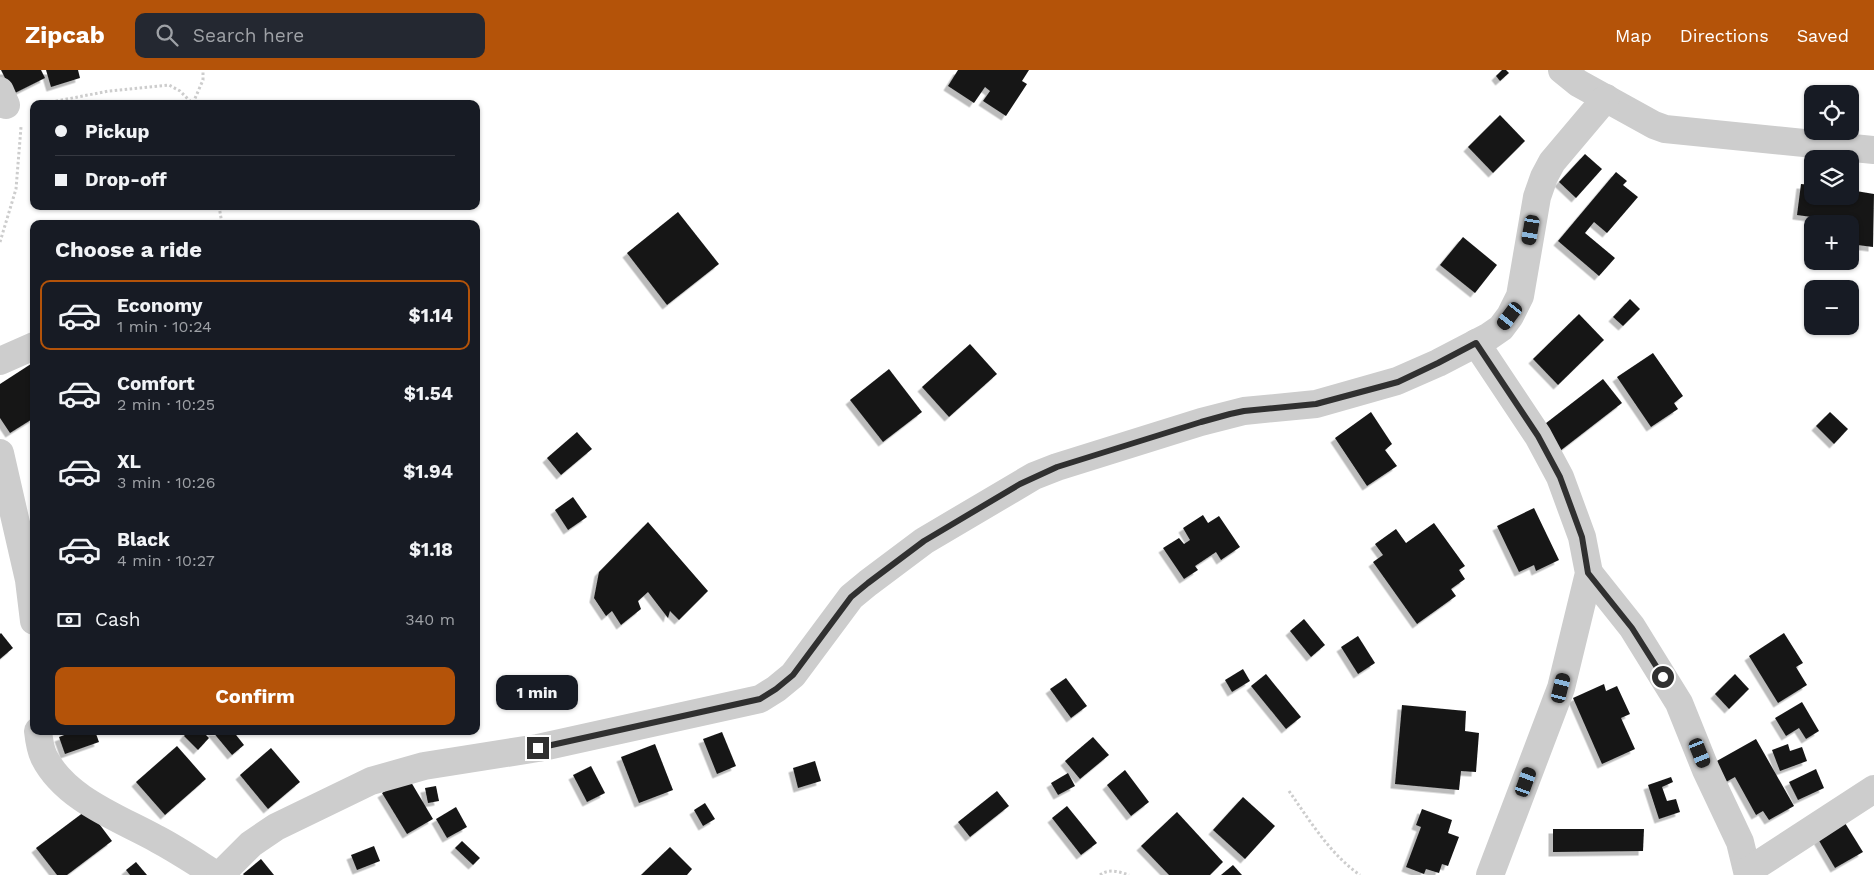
<!DOCTYPE html>
<meta charset="utf-8">
<style>
:root{--surface:#171b24;--page:#242831;--text:#f1f3f6;--muted:#9ea1a6;--line:#363941;--accent:#b45309}
body{margin:0;font-family:"Work Sans",sans-serif;background:var(--page);color:var(--text);height:100vh;display:flex;flex-direction:column;font-size:19px;white-space:nowrap}
*{box-sizing:border-box;margin:0}
p{font-size:16px;color:var(--muted)}
.icon{flex:none;width:28px;height:28px;fill:none;stroke:currentColor;stroke-width:2;stroke-linecap:round;stroke-linejoin:round}
.map{position:relative;flex:1;overflow:hidden}
.drawer{position:absolute;left:30px;top:150px;width:450px;height:515px;display:flex;flex-direction:column;background:var(--surface);border-radius:10px;box-shadow:0 1px 4px #0004}
.drawer>*{flex:none}
.guide{position:absolute;left:30px;top:30px;width:450px;height:110px;border-radius:10px;box-shadow:0 1px 4px #0004;display:grid;align-content:center;height:110px;padding:0 25px;background:var(--surface)}
.fabs{position:absolute;left:1804px;top:15px;display:grid;gap:10px}
.fabs a{display:grid;place-items:center;width:55px;height:55px;border-radius:10px;background:var(--surface);box-shadow:0 1px 4px #0004;font-size:25px}
.end{position:absolute;width:22px;height:22px;margin:-11px;border:6px solid #303030;background:#fff;box-shadow:0 0 0 2px #fff}
.from{border-radius:50%}
.bubble{position:absolute;height:35px;border-radius:10px;background:var(--surface);box-shadow:0 1px 4px #0004;font-size:16px;font-weight:700;line-height:35px;text-align:center}
.car{position:absolute;width:15px;height:30px;margin:-15px -8px;border-radius:6px;box-shadow:0 0 4px 1px #0007;background:linear-gradient(#222 24%,#8ab4d8 0 40%,#222 0 76%,#8ab4d8 0 86%,#222 0)}
.guide b{display:flex;align-items:center;gap:18px;height:48px;font-size:19px}
.guide b+b{border-top:1px solid var(--line)}
.guide i{width:12px;height:12px;background:var(--text)}
ul{padding:0;list-style:none}
li{display:flex;align-items:center;gap:15px;height:70px;margin:0 10px 8px;padding:0 15px;border:2px solid transparent;border-radius:10px}
li div{flex:1}
li b{display:block;font-size:19px}
li em{font-style:normal;font-weight:700}
li.active{border-color:var(--accent)}
li>.icon{width:45px;height:45px;stroke-width:1.5}
h2{padding:0 25px;font-size:22px;line-height:60px}
.pay{display:flex;align-items:center;gap:12px;height:55px;padding:0 25px;font-size:19px}
.pay p{margin-inline-start:auto}
.button{display:flex;gap:10px;margin-top:auto;padding:10px 25px}
.button a{flex:1;height:58px;border-radius:10px;background:var(--accent);color:#fff;font-size:20px;font-weight:700;line-height:58px;text-align:center}
header{display:flex;align-items:center;gap:30px;box-sizing:border-box;height:70px;padding:0 25px;background:var(--accent);color:#fff}
header strong{font-size:24px}
nav{display:flex;gap:28px;margin-inline-start:auto;font-size:18px}
.search{width:350px;height:45px;background:var(--page);display:flex;align-items:center;gap:12px;box-sizing:border-box;padding:0 18px;border-radius:10px;color:var(--muted);font-size:19px}
.map>svg:first-child{display:block}
.building{fill:#171717;filter:url(#shadow)}
.lines{fill:none;stroke-linecap:round;stroke-linejoin:round}
.path{stroke:#cdcdcd;stroke-width:3;stroke-dasharray:2.5 2.5;stroke-linecap:butt}
.minor{stroke:#cdcdcd;stroke-width:28}
.route{stroke:#303030;stroke-width:6}
</style>
<header>
<strong>Zipcab</strong>
<div class="search"><svg class="icon" aria-label="search" viewBox="0 0 24 24"><circle cx="10" cy="10" r="6"/><path d="M15 15l6 6"/></svg>Search here</div>
<nav><a>Map</a><a>Directions</a><a>Saved</a></nav>
</header>
<div class="map">
<svg width="1874" height="805" viewBox="0 0 1874 805">
<defs>
<filter id="shadow"><feDropShadow dx="-4.5" dy="4.5" stdDeviation="0" flood-color="#0004"/></filter>
</defs>
<rect width="100%" height="100%" fill="#fff"/>
<g class="building">
<polygon points="1,0 41,0 45,8 13,24"/>
<polygon points="46,0 78,0 80,8 51,17"/>
<polygon points="958,0 1029,0 1022,11 1027,14 1006,46 983,31 990,21 985,17 974,33 948,16"/>
<polygon points="1502,0 1506,0 1509,3 1500,11 1496,6"/>
<polygon points="1500,45 1525,71 1493,103 1468,77"/>
<polygon points="1585,84 1602,99 1576,128 1559,112"/>
<polygon points="1616,102 1627,111 1623,115 1638,127 1607,163 1594,152 1585,163 1615,188 1599,206 1558,171"/>
<polygon points="1801,114 1812,115 1812,126 1850,126 1850,120 1874,124 1873,177 1850,174 1850,154 1848,154 1848,152 1797,145"/>
<polygon points="678,142 719,194 667,235 627,183"/>
<polygon points="1463,167 1497,195 1475,223 1440,195"/>
<polygon points="1630,229 1640,239 1623,256 1613,247"/>
<polygon points="1579,244 1604,270 1558,315 1533,289"/>
<polygon points="970,274 997,304 949,347 922,317"/>
<polygon points="1653,283 1683,326 1674,333 1678,339 1651,357 1617,307"/>
<polygon points="34,292 34,348 10,363 0,348 0,314"/>
<polygon points="889,299 922,342 883,372 850,330"/>
<polygon points="1603,309 1622,333 1560,381 1541,357"/>
<polygon points="1371,342 1392,374 1385,380 1397,396 1367,416 1335,368"/>
<polygon points="1830,342 1848,359 1834,374 1816,356"/>
<polygon points="577,362 592,379 561,405 547,388"/>
<polygon points="573,427 587,447 568,460 555,440"/>
<polygon points="1534,438 1559,490 1536,501 1534,495 1519,502 1497,456"/>
<polygon points="1203,445 1208,453 1219,446 1240,477 1221,490 1216,482 1195,496 1198,500 1184,509 1163,478 1179,468 1184,474 1190,470 1183,458"/>
<polygon points="648,452 708,521 679,550 670,541 668,548 648,522 638,531 641,539 621,555 612,541 606,546 594,528 599,502"/>
<polygon points="1434,453 1465,496 1459,500 1465,509 1451,519 1456,526 1417,554 1373,492 1383,485 1375,474 1396,459 1406,473"/>
<polygon points="1304,549 1325,575 1311,587 1290,561"/>
<polygon points="1,563 13,578 0,589 0,564"/>
<polygon points="1784,563 1803,593 1796,597 1807,615 1778,633 1749,586"/>
<polygon points="1358,566 1375,593 1358,604 1341,577"/>
<polygon points="1243,599 1250,611 1232,622 1225,610"/>
<polygon points="1266,604 1301,647 1286,659 1251,616"/>
<polygon points="1735,604 1749,619 1729,639 1715,624"/>
<polygon points="1066,608 1087,636 1071,648 1050,619"/>
<polygon points="1604,614 1606,621 1617,616 1630,644 1621,648 1635,679 1602,694 1573,628"/>
<polygon points="1802,632 1819,661 1806,669 1799,658 1786,666 1775,648"/>
<polygon points="1402,635 1466,641 1465,661 1479,663 1476,702 1461,701 1459,720 1395,714"/>
<polygon points="75,661 95,661 99,672 65,684 59,667"/>
<polygon points="188,661 202,661 209,668 198,680 184,666"/>
<polygon points="212,661 233,661 244,675 232,685"/>
<polygon points="722,662 736,696 717,704 703,669"/>
<polygon points="1093,667 1109,685 1080,709 1065,691"/>
<polygon points="1756,669 1794,736 1769,750 1763,741 1756,745 1735,707 1726,712 1715,692"/>
<polygon points="655,674 673,720 639,733 621,687"/>
<polygon points="1788,674 1790,681 1802,677 1807,691 1780,701 1772,680"/>
<polygon points="177,676 206,709 165,745 136,712"/>
<polygon points="271,678 300,712 268,739 240,705"/>
<polygon points="815,691 821,711 798,718 793,698"/>
<polygon points="591,696 605,723 587,732 573,705"/>
<polygon points="1816,699 1824,718 1798,730 1789,712"/>
<polygon points="1125,700 1149,732 1131,746 1107,715"/>
<polygon points="1068,703 1075,716 1058,725 1051,713"/>
<polygon points="408,707 433,749 407,764 382,723"/>
<polygon points="1671,707 1673,712 1662,717 1667,731 1676,729 1680,742 1659,749 1648,715"/>
<polygon points="436,716 439,731 428,733 425,718"/>
<polygon points="997,721 1009,736 970,767 958,752"/>
<polygon points="1243,727 1275,756 1245,789 1213,760"/>
<polygon points="705,733 715,749 703,756 694,740"/>
<polygon points="1067,736 1097,773 1081,785 1052,748"/>
<polygon points="456,737 467,757 447,768 436,749"/>
<polygon points="88,739 112,771 67,805 57,805 36,778"/>
<polygon points="1422,739 1452,750 1448,763 1459,767 1448,796 1442,794 1439,803 1426,799 1424,804 1406,797 1421,757 1416,755"/>
<polygon points="1177,742 1223,792 1210,805 1169,805 1141,776"/>
<polygon points="1845,753 1863,782 1835,798 1818,769"/>
<polygon points="1553,759 1644,759 1643,781 1553,782"/>
<polygon points="462,771 480,788 473,795 455,778"/>
<polygon points="374,776 380,791 357,800 351,785"/>
<polygon points="670,777 692,799 687,805 641,805"/>
<polygon points="261,789 274,805 244,805 243,804"/>
<polygon points="136,792 147,805 130,805 126,800"/>
<polygon points="1233,795 1242,805 1221,805"/>
</g>
<g class="lines">
<g class="path">
<polyline points="193,33 203,10 203,0"/>
<polyline points="41,34 109,21 169,15 180,21 193,34"/>
<polyline points="219,136 222,154"/>
<polyline points="0,172 16,119 21,57"/>
<path d="M 1289,721 C 1310,751 1330,784 1360,805"/>
<path d="M 1100,805 C 1109,798 1120,802 1129,805"/>
</g>
<g class="minor">
<polyline points="1562,0 1578,13 1654,55 1665,59 1874,80"/>
<polyline points="0,21 6,35"/>
<polyline points="1476,273 1538,366 1560,407 1582,467 1589,503 1561,618 1490,805"/>
<polyline points="0,291 34,276"/>
<polyline points="0,383 29,510 34,551"/>
<polyline points="1589,503 1632,557 1679,633 1706,700 1740,772 1748,805"/>
<path d="M 38,661 C 39,670 40,679 44,687 C 65,729 119,748 157,769 C 178,780 197,793 216,805"/>
<polyline points="1748,801 1874,719"/>
<polyline points="220,805 251,774 276,757 371,711 424,696 538,678 760,629 776,619 793,605 851,527 868,513 924,471 1034,406 1057,397 1201,352 1244,341 1316,334 1397,311 1438,293 1488,267 1501,258 1510,246 1520,226 1537,127 1544,107 1552,92 1606,28"/>
</g>
</g>
<g class="lines">
<polyline class="route" points="538,678 760,629 776,619 793,605 851,527 868,513 924,471 1020,414 1057,397 1201,352 1230,344 1244,341 1316,334 1398,312 1438,293 1476,273 1538,366 1560,407 1582,467 1588,503 1632,558 1663,607"/>
</g>
</svg>
<div class="fabs">
<a><svg class="icon" aria-label="locate" viewBox="0 0 24 24"><circle cx="12" cy="12" r="6"/><path d="M12 2v4M12 18v4M2 12h4M18 12h4"/></svg></a>
<a><svg class="icon" aria-label="layers" viewBox="0 0 24 24"><path d="M12 4l9 5-9 5-9-5zM3 14l9 5 9-5"/></svg></a>
<a>+</a>
<a>−</a>
</div>
<i class="end from" style="left:1663px;top:607px"></i>
<i class="end" style="left:538px;top:678px"></i>
<div class="bubble" style="left:496px;top:605px;width:82px">1 min</div>
<i class="car" style="left:1531px;top:160px;rotate:190deg"></i>
<i class="car" style="left:1510px;top:246px;rotate:217deg"></i>
<i class="car" style="left:1561px;top:618px;rotate:14deg"></i>
<i class="car" style="left:1700px;top:683px;rotate:158deg"></i>
<i class="car" style="left:1526px;top:712px;rotate:20deg"></i>
<div class="guide">
<b><i class="from"></i>Pickup</b>
<b><i></i>Drop-off</b>
</div>
<section class="drawer">
<h2>Choose a ride</h2>
<ul>
<li class="active"><svg class="icon" aria-label="car" viewBox="0 0 24 24"><path d="M5 17H2v-5l4-1 3-4h7l3 4 3 1v5h-3M9 17h6M6 11h13"/><circle cx="7" cy="17" r="2"/><circle cx="17" cy="17" r="2"/></svg><div><b>Economy</b><p>1 min · 10:24</p></div><em>$1.14</em></li>
<li><svg class="icon" aria-label="car" viewBox="0 0 24 24"><path d="M5 17H2v-5l4-1 3-4h7l3 4 3 1v5h-3M9 17h6M6 11h13"/><circle cx="7" cy="17" r="2"/><circle cx="17" cy="17" r="2"/></svg><div><b>Comfort</b><p>2 min · 10:25</p></div><em>$1.54</em></li>
<li><svg class="icon" aria-label="car" viewBox="0 0 24 24"><path d="M5 17H2v-5l4-1 3-4h7l3 4 3 1v5h-3M9 17h6M6 11h13"/><circle cx="7" cy="17" r="2"/><circle cx="17" cy="17" r="2"/></svg><div><b>XL</b><p>3 min · 10:26</p></div><em>$1.94</em></li>
<li><svg class="icon" aria-label="car" viewBox="0 0 24 24"><path d="M5 17H2v-5l4-1 3-4h7l3 4 3 1v5h-3M9 17h6M6 11h13"/><circle cx="7" cy="17" r="2"/><circle cx="17" cy="17" r="2"/></svg><div><b>Black</b><p>4 min · 10:27</p></div><em>$1.18</em></li>
</ul>
<div class="pay"><svg class="icon" aria-label="cash" viewBox="0 0 24 24"><path d="M3 7h18v10H3z"/><circle cx="12" cy="12" r="2"/></svg>Cash<p>340 m</p></div>
<div class="button"><a>Confirm</a></div>
</section>
</div>
